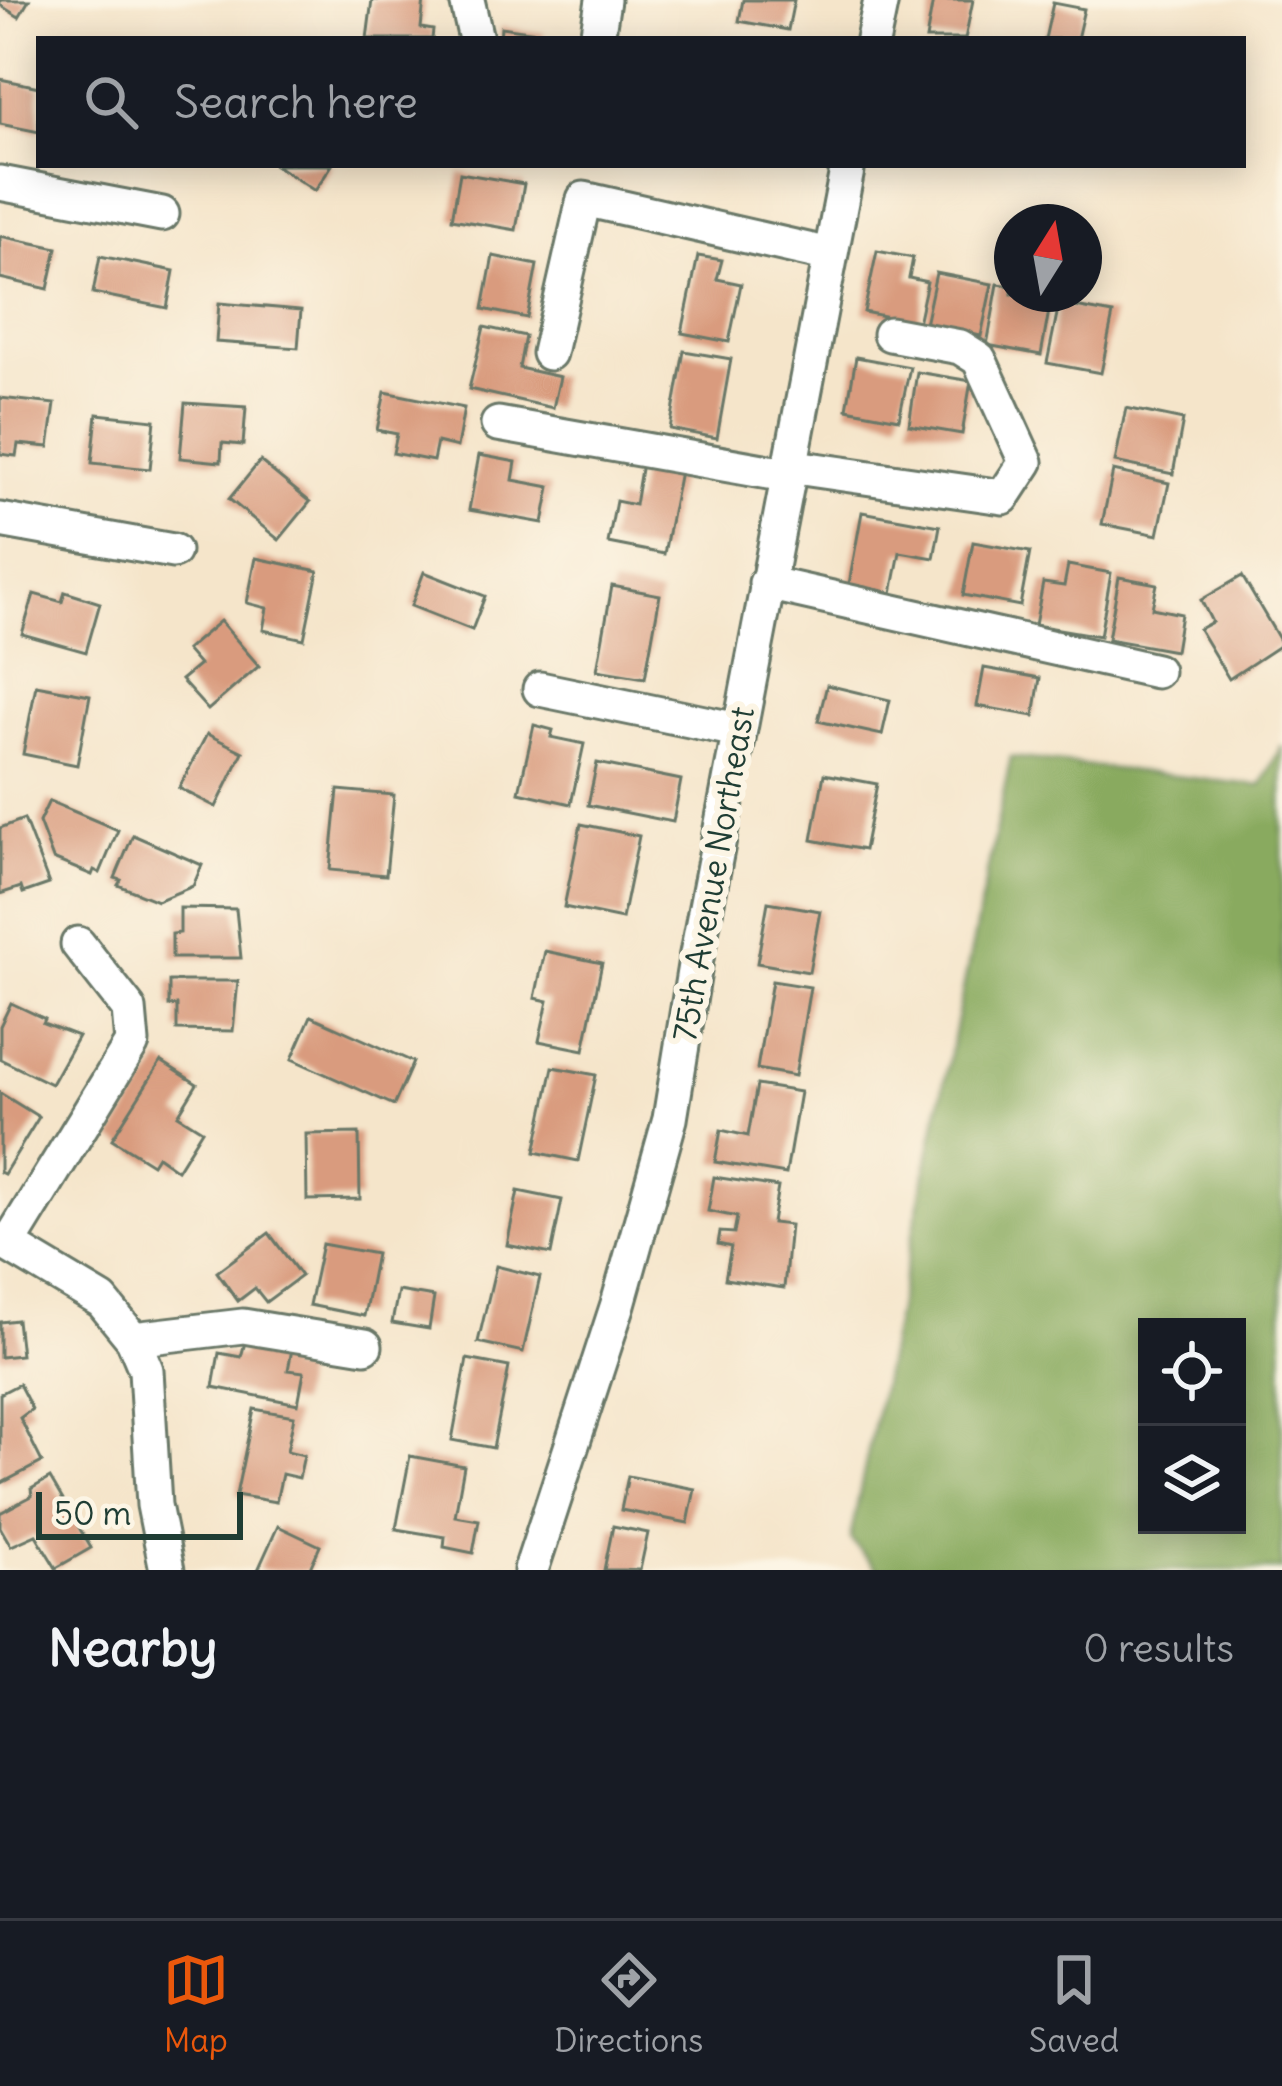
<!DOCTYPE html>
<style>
:root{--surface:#171b24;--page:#20242c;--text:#f1f3f6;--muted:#9ea1a6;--line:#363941;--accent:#ea580c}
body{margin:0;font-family:Delius,sans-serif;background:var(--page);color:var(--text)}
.controls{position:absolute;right:36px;bottom:36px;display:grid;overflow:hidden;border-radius:0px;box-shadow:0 6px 30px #0003}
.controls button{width:108px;height:108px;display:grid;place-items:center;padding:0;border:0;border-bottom:3px solid var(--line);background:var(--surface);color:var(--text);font:60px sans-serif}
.compass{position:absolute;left:994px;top:204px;width:108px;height:108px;border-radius:50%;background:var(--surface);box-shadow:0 6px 30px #0003;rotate:11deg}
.scale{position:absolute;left:36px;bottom:30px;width:207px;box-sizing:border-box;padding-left:12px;border:6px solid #1f3d34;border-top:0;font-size:33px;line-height:42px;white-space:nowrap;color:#1f3d34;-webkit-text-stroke:9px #fcf5e5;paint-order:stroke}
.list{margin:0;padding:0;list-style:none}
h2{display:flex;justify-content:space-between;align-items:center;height:156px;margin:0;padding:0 48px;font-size:51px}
h2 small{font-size:39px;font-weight:400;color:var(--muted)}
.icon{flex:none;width:66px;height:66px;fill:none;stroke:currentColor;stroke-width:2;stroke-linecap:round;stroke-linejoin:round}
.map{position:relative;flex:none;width:1282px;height:1570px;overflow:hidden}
.search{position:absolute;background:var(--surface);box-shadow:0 6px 30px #0003;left:36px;right:36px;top:36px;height:132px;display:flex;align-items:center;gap:30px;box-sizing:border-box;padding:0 42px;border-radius:0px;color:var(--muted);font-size:45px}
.sheet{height:348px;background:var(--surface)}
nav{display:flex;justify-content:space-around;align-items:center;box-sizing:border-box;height:168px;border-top:3px solid var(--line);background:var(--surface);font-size:33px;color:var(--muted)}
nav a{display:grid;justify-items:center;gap:6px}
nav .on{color:var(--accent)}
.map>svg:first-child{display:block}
.forest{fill:#89aa5e;stroke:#547449;stroke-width:3;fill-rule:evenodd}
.building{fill:#d99b7e}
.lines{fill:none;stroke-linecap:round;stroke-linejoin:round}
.minor-casing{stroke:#6a7868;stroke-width:39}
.minor{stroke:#fff;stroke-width:33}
.labels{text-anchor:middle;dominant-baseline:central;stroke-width:12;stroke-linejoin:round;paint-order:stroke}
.street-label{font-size:33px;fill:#1f3d34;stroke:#fcf5e5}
</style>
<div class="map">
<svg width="1282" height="1570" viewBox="0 0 1282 1570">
<rect width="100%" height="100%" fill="#fcf5e5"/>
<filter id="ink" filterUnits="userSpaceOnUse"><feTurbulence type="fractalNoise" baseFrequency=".00833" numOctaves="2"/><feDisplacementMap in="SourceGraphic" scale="24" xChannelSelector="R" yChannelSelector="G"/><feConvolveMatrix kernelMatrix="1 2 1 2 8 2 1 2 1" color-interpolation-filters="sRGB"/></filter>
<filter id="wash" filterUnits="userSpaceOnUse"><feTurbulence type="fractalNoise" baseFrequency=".004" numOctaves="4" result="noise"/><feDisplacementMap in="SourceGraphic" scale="48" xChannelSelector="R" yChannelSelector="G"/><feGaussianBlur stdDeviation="2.7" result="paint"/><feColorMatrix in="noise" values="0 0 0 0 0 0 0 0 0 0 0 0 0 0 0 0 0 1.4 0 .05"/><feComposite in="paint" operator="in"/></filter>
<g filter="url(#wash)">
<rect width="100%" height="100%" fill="#f5e5ca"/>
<path class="forest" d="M1282,746V1570H878L850,1539L1011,757L1261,786ZM1147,1327H1237V1525H1147Z"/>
<g id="blocks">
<g class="building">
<path d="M0,0H29L19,17L0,5Z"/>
<path d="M372,0H424L421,28L433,30L432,39H367Z"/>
<path d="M743,0H794L788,30L739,21Z"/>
<path d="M933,0H973L965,39H926Z"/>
<path d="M1053,3L1084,9L1077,39H1045Z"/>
<path d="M501,27L544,33L543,39H500Z"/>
<path d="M0,79L39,87V132L0,124Z"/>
<path d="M275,165H332L315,191Z"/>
<path d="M460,173L524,184L516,230L452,219Z"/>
<path d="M0,236L57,248L48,289L0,278Z"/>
<path d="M877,251L913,258L909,278L927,282L918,323L864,312Z"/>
<path d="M100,256L174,271L167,308L93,293Z"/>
<path d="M493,256L537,265L527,318L483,309Z"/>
<path d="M698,256L722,260L717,279L741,284L729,342L682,333Z"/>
<path d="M936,273L992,284L981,336L925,325Z"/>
<path d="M998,284L1012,286V294H1052L1041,355L987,345Z"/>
<path d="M219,303L301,310L298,348L216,342Z"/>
<path d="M1059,304L1113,314L1101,373L1047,363Z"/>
<path d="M484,327L525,336L519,368L560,377L553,408L469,389Z"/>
<path d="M684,351L731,359L717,438L670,429Z"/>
<path d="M856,357L910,367L899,419L847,409Z"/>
<path d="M917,372L971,381L962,434L909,425Z"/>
<path d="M385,392L464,408L457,447L437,442L433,461L393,453L397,434L377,430Z"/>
<path d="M0,398L55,404L49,447L18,444L16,456L0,454Z"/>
<path d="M185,403L246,407L243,445L222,443L221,462L180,458Z"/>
<path d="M1126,408L1183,420L1173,474L1115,462Z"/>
<path d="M97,414L155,420L150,469L92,463Z"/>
<path d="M479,455L516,462L513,480L550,487L543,523L469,510Z"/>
<path d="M260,461L310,502L279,540L229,499Z"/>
<path d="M642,463L680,471L664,554L608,543L616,501L635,505Z"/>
<path d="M1113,471L1169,483L1158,535L1102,524Z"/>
<path d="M862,512L940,526L934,558L900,552L892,593L849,584Z"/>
<path d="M973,542L1030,552L1020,606L963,595Z"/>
<path d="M256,558L318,571L304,639L263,630L267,608L247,603Z"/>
<path d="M1068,565L1111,573L1100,636L1035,625L1043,583L1064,586Z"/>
<path d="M424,572L485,596L472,630L411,606Z"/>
<path d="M1242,576L1282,644L1229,679L1199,629L1212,622L1201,600Z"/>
<path d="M1119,577L1157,584L1152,608L1181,614L1175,651L1108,639Z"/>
<path d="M612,586L660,595L645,678L597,670Z"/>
<path d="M65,592L100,603L86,652L22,634L34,594L62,602Z"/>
<path d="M220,621L259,666L208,710L181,680L199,665L186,650Z"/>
<path d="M984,668L1040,678L1034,716L977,706Z"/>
<path d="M36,685L90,695L77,765L23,754Z"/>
<path d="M827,685L890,700L882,735L818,721Z"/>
<path d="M534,725L553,730L551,737L584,744L571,804L519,792Z"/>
<path d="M207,734L243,752L216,807L179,788Z"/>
<path d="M597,763L681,780L673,822L588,805Z"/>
<path d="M824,774L877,784L864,850L812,840Z"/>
<path d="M338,790L394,795L386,875L330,870Z"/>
<path d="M49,801L118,830L100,873L94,870L92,875L53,859L39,822Z"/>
<path d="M24,819L49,884L23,893L21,887L0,894V828Z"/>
<path d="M581,824L639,836L622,919L564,907Z"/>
<path d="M133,835L202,865L193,886L157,901L118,885L121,880L115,878Z"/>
<path d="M768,902L820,911L809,972L757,963Z"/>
<path d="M180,908L236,909L241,958H172V934L180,933Z"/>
<path d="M545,951L602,963L584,1050L539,1041L548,1001L535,998Z"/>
<path d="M169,981H238L233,1031L177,1030V1005L169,1006Z"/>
<path d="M772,981L810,987L795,1076L757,1069Z"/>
<path d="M11,1003L45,1019L43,1023L78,1036L51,1084L0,1059V1026Z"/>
<path d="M311,1016L413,1062L394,1105L292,1059Z"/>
<path d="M161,1061L197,1084L178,1115L202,1130L177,1170L157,1156L152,1164L112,1139Z"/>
<path d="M553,1067L596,1075L578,1161L535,1152Z"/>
<path d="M757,1085L800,1092L786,1174L715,1162L721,1130L748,1136Z"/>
<path d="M0,1093L39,1117L4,1174L0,1172Z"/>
<path d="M359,1133L360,1199L307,1200L306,1134Z"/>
<path d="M714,1177L778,1187L772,1223L790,1225L784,1288L725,1279L731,1247L718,1244L720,1232L734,1233L737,1217L708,1211Z"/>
<path d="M518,1191L562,1200L551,1254L507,1245Z"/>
<path d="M269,1233L301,1276L266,1302L255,1288L238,1301L217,1272Z"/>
<path d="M322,1244L376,1254L364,1316L309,1305Z"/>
<path d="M496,1266L540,1277L523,1352L478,1342Z"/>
<path d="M398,1291L434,1297L429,1329L392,1323Z"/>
<path d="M17,1320L21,1355L0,1357V1322Z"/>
<path d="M247,1335L293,1344L288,1370L304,1372L298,1404L213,1387L219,1353L241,1357Z"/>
<path d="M467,1359L509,1367L493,1448L452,1440Z"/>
<path d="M19,1384L32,1409L20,1418L42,1462L0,1484V1394Z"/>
<path d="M254,1409L294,1416L287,1451L304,1455L299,1478L282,1474L276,1502L236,1495Z"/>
<path d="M410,1456L464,1466L455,1516L479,1520L473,1553L444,1547L445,1537L396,1529Z"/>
<path d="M628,1476L695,1489L688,1523L621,1510Z"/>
<path d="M50,1478L91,1548L56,1568L36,1535L11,1546L0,1527V1513L32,1496L31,1489Z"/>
<path d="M278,1526L320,1546L309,1570H258Z"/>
<path d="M613,1526L648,1533L640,1570H604Z"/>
</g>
</g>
</g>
<g filter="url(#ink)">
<use href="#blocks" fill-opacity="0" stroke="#6a7868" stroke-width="3"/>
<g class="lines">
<g class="minor-casing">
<g id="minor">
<path d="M467,0L476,39"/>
<path d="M597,39L603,0"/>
<path d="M873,39L881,0"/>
<path d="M0,183L162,214"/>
<path d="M549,353L584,199L830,255"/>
<path d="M498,424L786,475"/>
<path d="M788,466L1003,497L1026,462L979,359L960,347L890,334"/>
<path d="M0,520L173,551"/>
<path d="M766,583L1156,671"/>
<path d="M540,689L738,730"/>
<path d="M0,1240L102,1301L133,1339L146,1370L154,1505L167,1570"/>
<path d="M8,1245L132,1043L129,1009L78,944"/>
<path d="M133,1339L243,1326L365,1346"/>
<path d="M531,1570L618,1304L670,1119L696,959L848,165"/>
</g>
</g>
<use href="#minor" class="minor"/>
</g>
</g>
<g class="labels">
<g class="street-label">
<text transform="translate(713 874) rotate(-80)">75th Avenue Northeast</text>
</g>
</g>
</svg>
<div class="controls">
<button><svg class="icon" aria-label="locate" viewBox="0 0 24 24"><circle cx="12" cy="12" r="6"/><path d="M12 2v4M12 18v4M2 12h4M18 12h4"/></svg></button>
<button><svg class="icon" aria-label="layers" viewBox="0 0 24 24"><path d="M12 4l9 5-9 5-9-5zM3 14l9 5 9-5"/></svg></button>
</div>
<svg class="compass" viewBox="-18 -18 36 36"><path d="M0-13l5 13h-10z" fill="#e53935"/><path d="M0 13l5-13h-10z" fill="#9ea1a6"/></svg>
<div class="scale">50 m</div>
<div class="search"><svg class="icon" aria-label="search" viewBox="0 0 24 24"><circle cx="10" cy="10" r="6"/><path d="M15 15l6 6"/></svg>Search here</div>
</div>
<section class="sheet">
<h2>Nearby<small>0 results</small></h2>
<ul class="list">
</ul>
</section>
<nav>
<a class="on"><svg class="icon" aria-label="map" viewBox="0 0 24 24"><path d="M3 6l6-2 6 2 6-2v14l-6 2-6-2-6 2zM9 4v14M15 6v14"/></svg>Map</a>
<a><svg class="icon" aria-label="directions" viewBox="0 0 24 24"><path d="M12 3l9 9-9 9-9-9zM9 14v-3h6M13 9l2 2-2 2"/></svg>Directions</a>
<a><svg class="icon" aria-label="saved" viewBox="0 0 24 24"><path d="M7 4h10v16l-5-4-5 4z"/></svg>Saved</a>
</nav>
